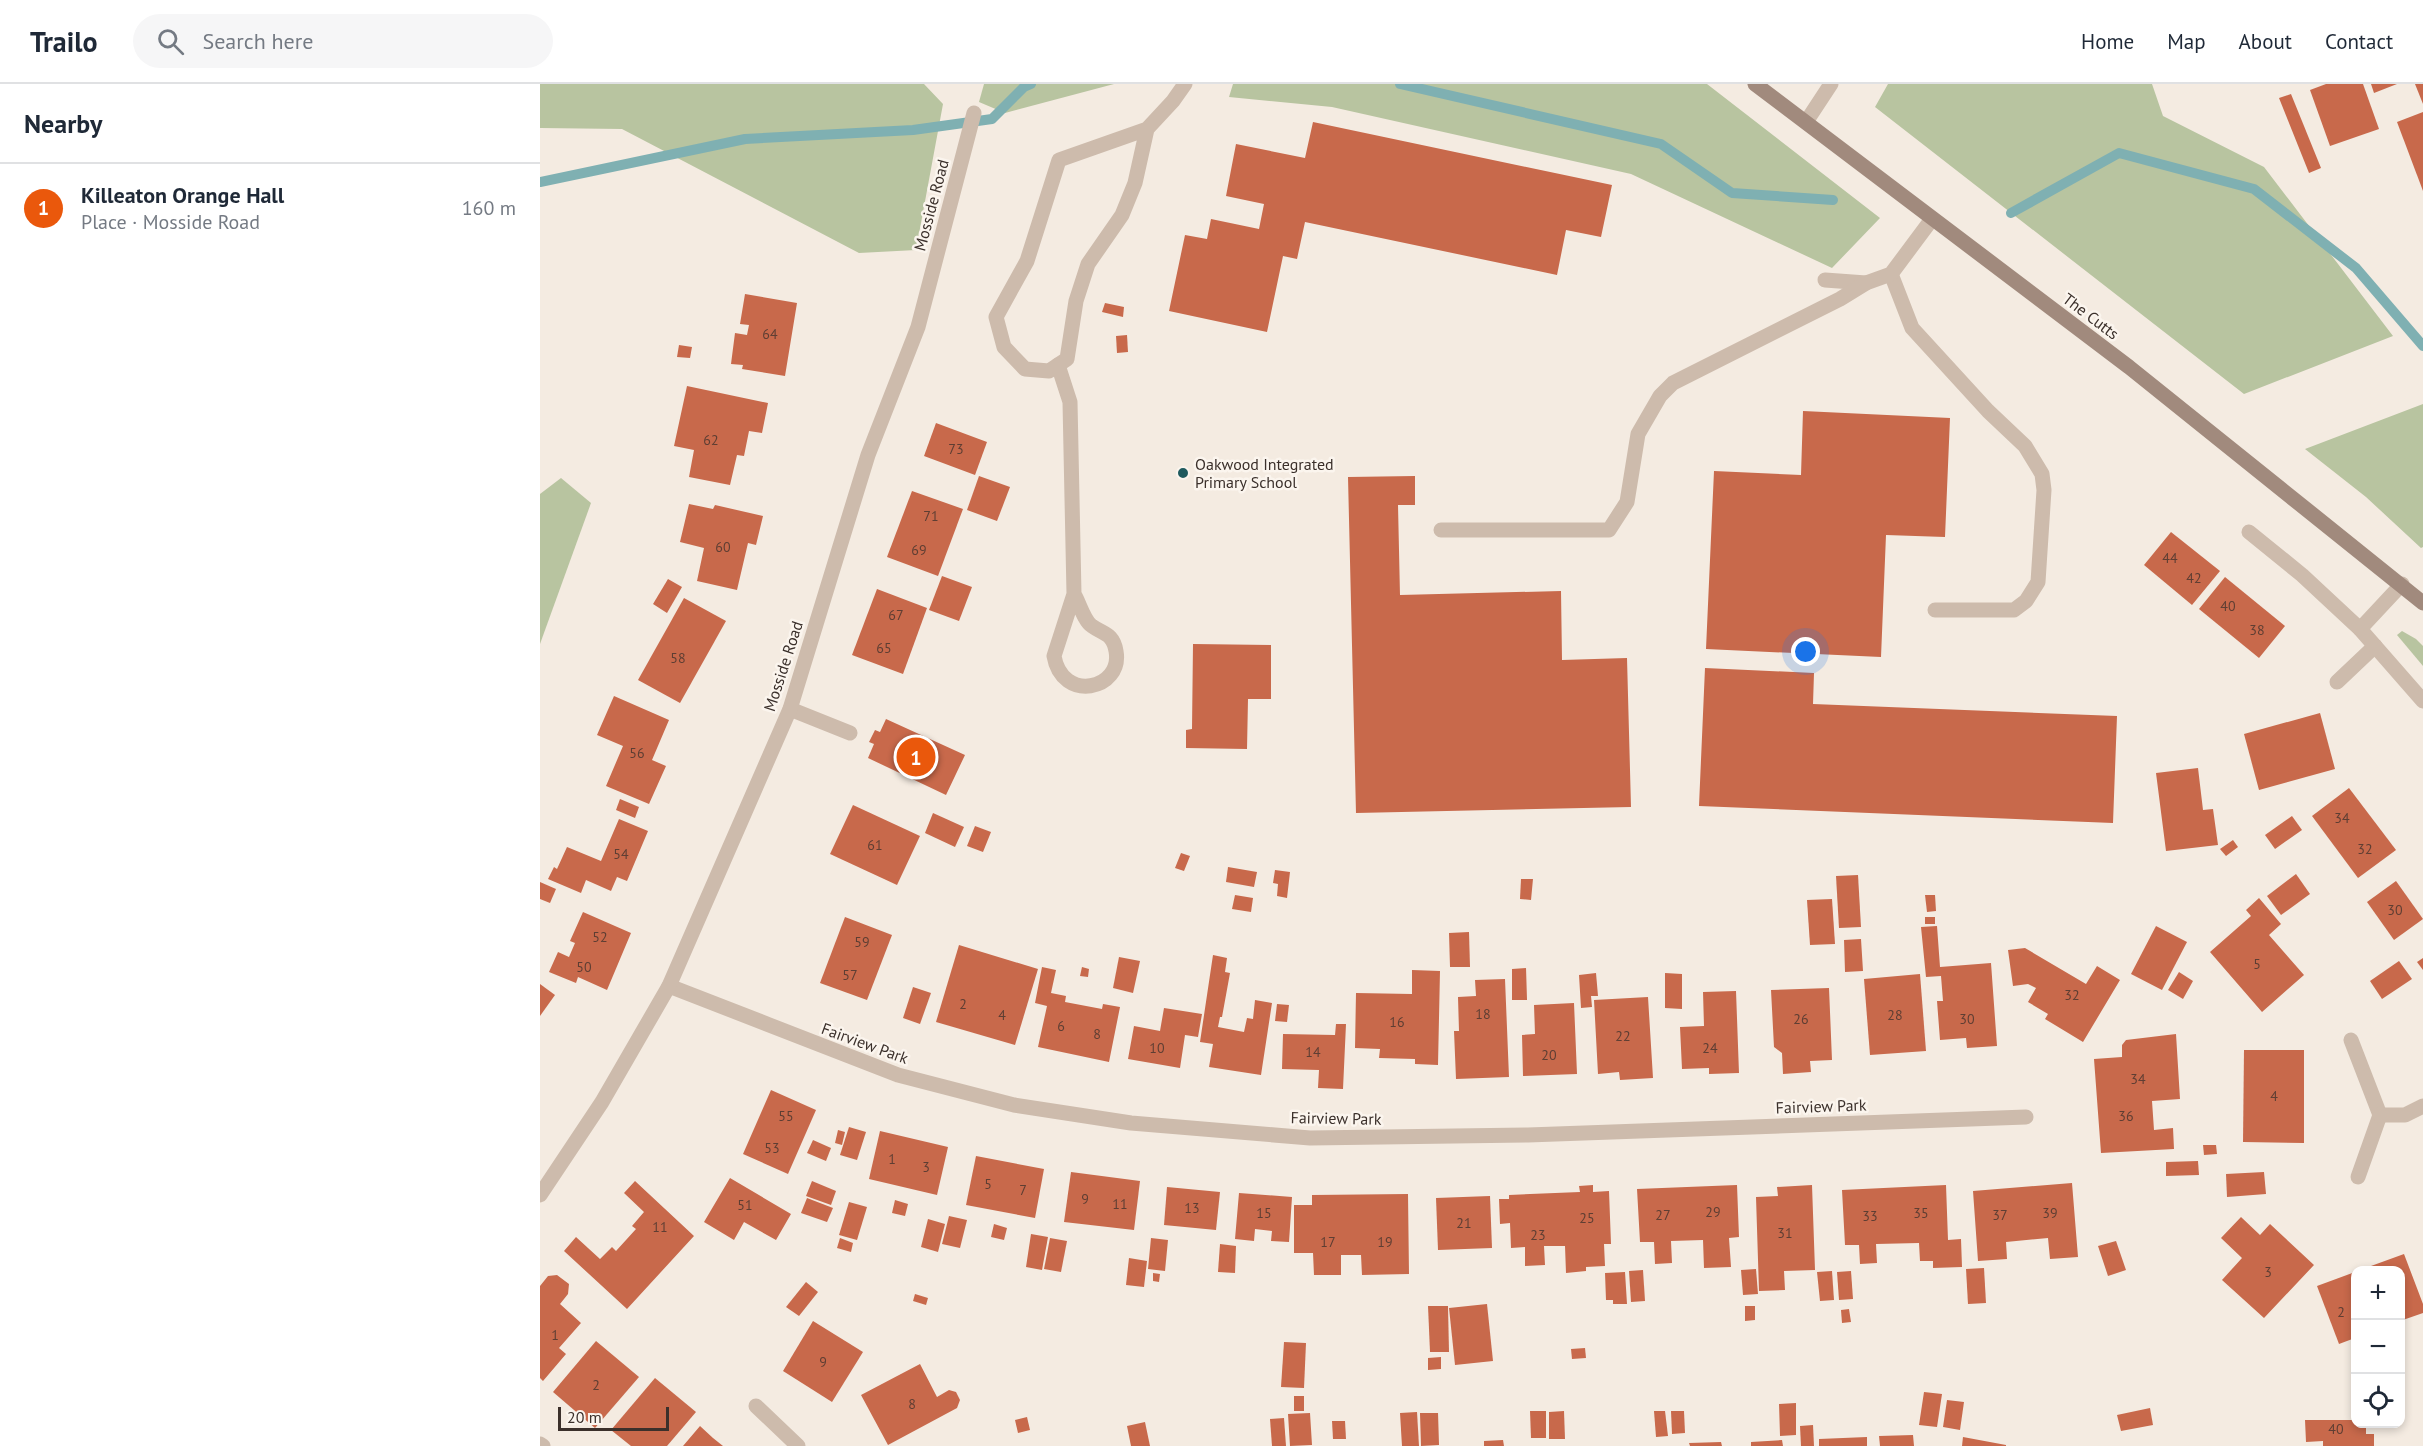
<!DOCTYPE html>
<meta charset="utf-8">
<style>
:root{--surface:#fff;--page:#f6f6f7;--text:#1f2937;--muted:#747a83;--line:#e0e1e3;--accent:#ea580c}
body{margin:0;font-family:"PT Sans",sans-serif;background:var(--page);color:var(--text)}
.controls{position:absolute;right:18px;bottom:18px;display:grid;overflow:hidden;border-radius:12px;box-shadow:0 3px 9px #0003}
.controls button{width:54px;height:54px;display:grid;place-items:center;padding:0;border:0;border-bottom:2px solid var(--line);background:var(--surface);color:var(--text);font:30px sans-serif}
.scale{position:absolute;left:18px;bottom:15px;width:111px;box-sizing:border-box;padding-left:6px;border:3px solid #3b302b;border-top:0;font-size:16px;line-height:21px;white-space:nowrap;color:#3b302b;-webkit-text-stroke:4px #fbf5ee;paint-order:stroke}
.you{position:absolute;left:1266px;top:568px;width:21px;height:21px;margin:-15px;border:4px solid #fff;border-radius:50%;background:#1a73e8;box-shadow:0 0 0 9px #1a73e833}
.badge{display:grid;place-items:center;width:39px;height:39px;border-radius:50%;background:var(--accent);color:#fff;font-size:20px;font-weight:700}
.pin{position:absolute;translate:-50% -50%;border:3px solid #fff;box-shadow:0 2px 6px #0006}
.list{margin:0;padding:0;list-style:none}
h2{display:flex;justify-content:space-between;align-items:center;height:78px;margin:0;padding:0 24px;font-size:26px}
h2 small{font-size:20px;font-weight:400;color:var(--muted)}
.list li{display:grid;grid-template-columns:39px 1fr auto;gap:18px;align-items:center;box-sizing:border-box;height:90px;padding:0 24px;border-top:2px solid var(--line)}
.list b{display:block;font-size:22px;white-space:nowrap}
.list p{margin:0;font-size:20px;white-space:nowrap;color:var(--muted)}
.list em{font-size:20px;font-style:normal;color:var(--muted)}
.icon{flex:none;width:33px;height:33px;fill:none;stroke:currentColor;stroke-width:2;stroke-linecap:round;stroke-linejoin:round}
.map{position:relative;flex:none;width:1883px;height:1362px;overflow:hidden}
header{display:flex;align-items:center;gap:36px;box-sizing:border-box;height:84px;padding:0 30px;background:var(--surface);border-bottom:2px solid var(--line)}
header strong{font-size:28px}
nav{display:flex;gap:33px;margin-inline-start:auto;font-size:21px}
.search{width:420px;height:54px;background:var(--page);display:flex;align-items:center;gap:15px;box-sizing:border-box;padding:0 21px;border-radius:33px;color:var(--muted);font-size:22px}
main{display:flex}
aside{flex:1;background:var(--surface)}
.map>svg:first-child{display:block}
.green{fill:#b8c4a0}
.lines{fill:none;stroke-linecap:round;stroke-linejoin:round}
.stream{stroke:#7fb0b2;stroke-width:10}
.building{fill:#c8694b}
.lane{stroke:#cdbbac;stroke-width:15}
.street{stroke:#cdbbac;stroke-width:15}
.secondary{stroke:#a18a7d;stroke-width:15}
.poi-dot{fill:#1f5a5e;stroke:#fbf5ee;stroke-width:2}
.labels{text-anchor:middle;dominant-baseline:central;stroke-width:5;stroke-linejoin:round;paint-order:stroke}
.number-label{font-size:14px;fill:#5e3e33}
.street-label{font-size:16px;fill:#3b302b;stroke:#fbf5ee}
.poi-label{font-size:16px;fill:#3b302b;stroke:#fbf5ee;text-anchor:start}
</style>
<header>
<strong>Trailo</strong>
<div class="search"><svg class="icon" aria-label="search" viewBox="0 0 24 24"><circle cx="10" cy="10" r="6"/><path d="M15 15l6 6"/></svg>Search here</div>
<nav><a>Home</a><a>Map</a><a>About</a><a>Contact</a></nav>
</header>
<main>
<aside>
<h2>Nearby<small></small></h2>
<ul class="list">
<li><span class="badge">1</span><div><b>Killeaton Orange Hall</b><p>Place · Mosside Road</p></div><em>160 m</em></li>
</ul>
</aside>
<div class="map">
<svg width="1883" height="1362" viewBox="0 0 1883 1362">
<rect width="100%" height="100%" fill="#f4ebe1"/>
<g class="green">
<path d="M0,0H384L403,20L376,166L319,169L82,45L0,44Z"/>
<path d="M444,0H574L465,29L439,18Z"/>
<path d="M693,0H1167L1340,134L1292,184L1091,90L792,23L689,13Z"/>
<path d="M1348,0H1612L1623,32L1724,83L1853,252L1704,310L1335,23Z"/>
<path d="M1883,320V463L1881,464L1826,413L1765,365Z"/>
<path d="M21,394L51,419L0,560V410Z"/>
<path d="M1862,547L1876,555L1883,562V582L1857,551Z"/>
</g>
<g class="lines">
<g class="stream">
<path d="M860,0L1121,60L1192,109L1293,116"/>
<path d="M0,98L205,55L373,46L452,35L484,3L491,0"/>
<path d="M1471,129L1579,69L1714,105L1816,184L1883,262"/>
</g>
</g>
<g class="building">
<path d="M1786,0H1823L1839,45L1790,62L1770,6Z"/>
<path d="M1831,0H1857L1834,9Z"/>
<path d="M1875,0H1883V20Z"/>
<path d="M1751,10L1781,84L1769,89L1739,14Z"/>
<path d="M1883,28V107L1857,38Z"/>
<path d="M773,38L1072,101L1061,153L1026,146L1017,191L765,138L757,175L743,172L727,248L629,227L645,151L667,155L671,135L719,145L724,120L686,112L696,60L765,74Z"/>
<path d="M205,210L257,219L245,292L202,285L203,281L191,280L195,249L207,251L209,241L200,240Z"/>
<path d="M565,219L584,223L583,233L562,228Z"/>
<path d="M587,251L588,268L577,269L576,252Z"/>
<path d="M139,261L152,263L150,274L137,273Z"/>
<path d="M147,302L228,319L222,349L209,347L204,372L197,371L190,401L149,393L154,366L134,362Z"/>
<path d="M1263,327L1410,334L1405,453L1346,451L1341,573L1166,565L1174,387L1261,391Z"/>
<path d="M396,339L447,358L435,391L384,372Z"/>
<path d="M439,392L470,403L457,437L427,426Z"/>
<path d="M875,392V421H858L860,511L1021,507L1022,576L1087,574L1091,723L816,729L808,393Z"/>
<path d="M372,407L423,425L398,492L347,473Z"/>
<path d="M149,420L173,425L175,421L223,432L216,461L208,459L197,506L157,497L164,464L140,458Z"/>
<path d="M1631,448L1680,487L1652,521L1604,481Z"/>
<path d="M402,492L432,503L419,537L389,526Z"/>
<path d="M1685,493L1745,542L1719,574L1659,525Z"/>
<path d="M128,495L142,503L127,529L113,520Z"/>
<path d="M337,505L387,524L363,590L312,571Z"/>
<path d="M144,514L186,537L140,619L98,596Z"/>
<path d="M653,560L731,561V615H708L707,665L646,664V646L652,645Z"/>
<path d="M1165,584L1274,589L1273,620L1577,632L1573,739L1159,722Z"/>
<path d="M74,612L129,636L112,676L126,682L109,720L66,702L83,662L57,651Z"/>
<path d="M1780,629L1795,685L1719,706L1704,650Z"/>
<path d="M346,635L425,671L406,711L328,674L334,660L329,658L335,646L340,648Z"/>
<path d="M1658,684L1663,726L1673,725L1678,761L1626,767L1616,689Z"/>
<path d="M1809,704L1856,766L1818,794L1772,732Z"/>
<path d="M80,715L99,723L95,734L76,726Z"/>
<path d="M313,721L380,752L357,801L290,770Z"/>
<path d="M393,729L424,743L415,763L385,749Z"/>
<path d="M1752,732L1762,746L1735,765L1725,751Z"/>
<path d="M79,735L108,747L87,797L77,793L71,807L46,796L41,809L8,795L14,783L17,785L27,763L61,777Z"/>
<path d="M435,742L451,748L443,768L427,762Z"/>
<path d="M1693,756L1698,763L1686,772L1680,765Z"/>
<path d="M641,769L650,772L644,787L635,784Z"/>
<path d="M688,783L717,788L714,803L686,798Z"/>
<path d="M735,786L750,788L747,814L737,812L738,800L733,799Z"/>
<path d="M1756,790L1770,810L1741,831L1727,812Z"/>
<path d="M1318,791L1321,843L1299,844L1296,792Z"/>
<path d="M981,795H993L991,816L980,815Z"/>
<path d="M1856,797L1883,835L1854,856L1827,818Z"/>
<path d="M0,798L16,805L10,819L0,815Z"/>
<path d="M695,811L713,814L711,828L692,825Z"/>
<path d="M1385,811H1395L1396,827L1387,828Z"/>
<path d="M1719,814L1741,840L1729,851L1764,891L1722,928L1670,868L1711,832L1706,826Z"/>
<path d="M1292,815L1295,860L1270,861L1267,816Z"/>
<path d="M43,828L91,849L67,906L38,893L36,899L9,888L18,868L29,873L35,859L30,857Z"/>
<path d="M305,833L352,851L327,916L280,899Z"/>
<rect x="1385" y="833" width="10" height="7"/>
<path d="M1397,842L1400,883L1451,879L1457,962L1427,964L1426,954L1400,956L1397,917H1403L1401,892L1386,893L1381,843Z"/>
<path d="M1616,842L1647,858L1622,906L1591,890Z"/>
<path d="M929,848L930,883H910L909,849Z"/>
<path d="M1321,855L1323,887L1305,888L1304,856Z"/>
<path d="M419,861L498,885L475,961L396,938Z"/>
<path d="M1485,864L1546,900L1557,882L1580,896L1543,958L1505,935L1508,930L1488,918L1496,904L1488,900L1473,902L1468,866Z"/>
<path d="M673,871L687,874L685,888L690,889L682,933H680L678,943L704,948L707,934L713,935L715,916L732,919L721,991L669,983L673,960L660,958Z"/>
<path d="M579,873L600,877L593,909L573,904Z"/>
<path d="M1883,874V886L1877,878Z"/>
<path d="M1859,877L1872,895L1842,915L1830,897Z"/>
<path d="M502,883L516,886L511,909L526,912L525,918L562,925L563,920L580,923L569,978L498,963L507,922L495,919Z"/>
<path d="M542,883L549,885L548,893L540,892Z"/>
<path d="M986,884L987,916H972V885Z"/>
<path d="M872,886L900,887L898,981L875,980V975L839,974L840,965L815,964L816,909L872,910Z"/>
<path d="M1639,888L1653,897L1643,915L1628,906Z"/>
<path d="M1056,889L1058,912H1051L1052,923L1041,924L1039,891Z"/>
<path d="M1125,889L1142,890V925L1125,924Z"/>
<path d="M1380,890L1386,967L1330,971L1324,895Z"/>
<path d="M965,895L969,993L916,995L914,947H919L918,913L936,912L935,896Z"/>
<path d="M0,900L15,911L0,932Z"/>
<path d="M373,903L391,909L380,940L363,934Z"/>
<path d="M1289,904L1292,976L1270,977L1271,988L1243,990L1242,969L1234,963L1231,906Z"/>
<path d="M1196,907L1199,989L1169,990V984L1142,985L1140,943L1164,942L1163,908Z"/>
<path d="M1108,913L1113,994L1080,996L1079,988L1058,990L1054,916Z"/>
<path d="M1034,919L1037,990L983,992L982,951L995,950L994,921Z"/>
<path d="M737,920L749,921L747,938L735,937Z"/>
<path d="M624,924L662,930L658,953L645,951L640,984L588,975L594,942L620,947Z"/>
<path d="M796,940H806L803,1005L778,1004L779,986L742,985L743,950L795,951Z"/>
<path d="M1636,950L1640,1015L1612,1017L1614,1046L1633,1044L1634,1065L1561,1069L1554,975L1582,973V961L1586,956Z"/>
<path d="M1704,966H1764V1059L1703,1058Z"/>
<path d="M231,1006L276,1026L248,1090L203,1070Z"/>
<path d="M309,1043L326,1048L317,1076L300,1071Z"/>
<path d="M298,1046L305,1048L302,1061L295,1059Z"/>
<path d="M340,1047L408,1063L397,1111L329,1095Z"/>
<path d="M273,1056L291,1064L286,1077L267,1069Z"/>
<path d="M1663,1061H1676L1677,1070L1664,1071Z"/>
<path d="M436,1072L504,1085L495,1134L426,1121Z"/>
<path d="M1658,1077L1659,1091L1626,1092V1078Z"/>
<path d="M531,1088L600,1097L594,1146L524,1138Z"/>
<path d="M1724,1088L1726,1110L1687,1113L1686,1090Z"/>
<path d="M190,1094L251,1130L236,1156L204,1138L194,1156L164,1138Z"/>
<path d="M95,1097L154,1152L87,1225L24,1167L36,1153L60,1175L72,1163L76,1167L96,1145L92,1142L104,1128L84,1109Z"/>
<path d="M272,1097L296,1107L291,1121L266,1112Z"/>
<path d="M1532,1099L1538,1173L1510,1175L1508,1154L1466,1158L1467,1175L1438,1177L1433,1107Z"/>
<path d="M1053,1101V1108L1069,1107L1071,1160H1064L1065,1182L1046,1183V1187L1026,1189L1025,1162H1004L1005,1181L985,1182V1163L971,1164L970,1139L960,1140L959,1115H969V1111L1040,1108L1039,1102Z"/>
<path d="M1197,1101L1199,1153L1189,1154L1191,1183L1164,1184L1163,1156L1131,1157L1132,1179L1115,1180L1114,1158H1100L1097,1105Z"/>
<path d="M1272,1101L1275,1186L1244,1187L1245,1206L1219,1207L1216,1113L1238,1112L1237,1103Z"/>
<path d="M1406,1101L1408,1156L1421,1155L1422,1183L1393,1184V1177H1380L1379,1159L1336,1160L1337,1179L1320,1180L1319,1161H1305L1302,1106Z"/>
<path d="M627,1103L680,1108L676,1146L624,1141Z"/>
<path d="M699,1109L752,1113L749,1158L731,1157L732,1147L715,1145L714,1157L695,1155Z"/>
<path d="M868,1110L869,1190L822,1191L821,1171H801V1191H774L773,1169H754V1121H772V1111Z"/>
<path d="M950,1112L952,1164L898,1166L896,1114Z"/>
<path d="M267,1114L293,1124L287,1138L261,1129Z"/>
<path d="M355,1116L368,1120L365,1132L352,1129Z"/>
<path d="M309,1118L327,1123L317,1156L299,1151Z"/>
<path d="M409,1132L427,1136L420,1164L402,1160Z"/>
<path d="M1701,1133L1720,1151L1730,1140L1774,1181L1724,1234L1682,1196L1702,1174L1681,1154Z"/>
<path d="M388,1135L405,1140L398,1168L381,1163Z"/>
<path d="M454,1140L467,1144L464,1156L451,1153Z"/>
<path d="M491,1150L508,1153L502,1186L486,1183Z"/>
<path d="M300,1154L313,1159L311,1168L297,1164Z"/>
<path d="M510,1154L527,1157L521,1188L504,1185Z"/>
<path d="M611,1154L628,1156L625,1187L608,1185Z"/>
<path d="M1576,1157L1586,1186L1568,1192L1558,1162Z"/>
<path d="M680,1160L696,1162L695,1189L678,1188Z"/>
<path d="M1864,1170L1883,1220V1229L1860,1237V1186H1820Z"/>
<path d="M589,1174L607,1177L604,1203L586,1201Z"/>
<path d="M1444,1184L1446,1219L1428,1220L1426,1185Z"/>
<path d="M1216,1185L1218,1210L1203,1211L1201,1186Z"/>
<path d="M1103,1186L1105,1217L1091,1218L1089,1187Z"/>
<path d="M1292,1187L1294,1216L1280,1217L1277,1188Z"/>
<path d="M1311,1187L1313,1215L1299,1216L1297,1188Z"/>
<path d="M1085,1188L1087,1220H1073V1216H1066L1065,1189Z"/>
<path d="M1815,1188V1254L1799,1260L1777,1202Z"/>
<path d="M613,1189L620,1190L619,1198L613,1197Z"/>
<path d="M17,1191L29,1200L28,1210L20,1220L41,1239L19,1264L26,1270L3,1297L0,1294V1202L8,1192Z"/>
<path d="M266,1198L278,1208L259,1232L246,1223Z"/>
<path d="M375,1210L388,1214L386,1221L373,1217Z"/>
<path d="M947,1220L953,1277L915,1281L909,1224Z"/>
<path d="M888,1222H908L909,1268H890Z"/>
<path d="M1205,1222H1215V1236L1205,1237Z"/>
<path d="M1309,1225L1311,1238L1302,1239L1301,1226Z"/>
<path d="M273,1237L323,1268L292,1318L243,1287Z"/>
<path d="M56,1257L99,1293L55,1344L13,1308Z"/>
<path d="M744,1258L766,1259L764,1304L741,1303Z"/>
<path d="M1045,1264L1046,1274L1032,1275L1031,1265Z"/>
<path d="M901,1273V1285L888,1286V1274Z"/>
<path d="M380,1280L397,1313L409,1306L416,1308L420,1316L417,1324L348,1361L321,1311Z"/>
<path d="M115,1294L156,1328L127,1362H91L71,1346Z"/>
<path d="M1384,1308L1402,1310L1397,1343L1379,1341Z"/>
<rect x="754" y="1312" width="10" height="15"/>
<path d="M1407,1316L1424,1318L1420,1346L1403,1343Z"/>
<path d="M1256,1319V1351L1240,1352L1239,1320Z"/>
<path d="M1610,1324L1613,1341L1581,1347L1577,1331Z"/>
<path d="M990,1327H1006V1354H991Z"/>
<path d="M1024,1327L1025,1355H1009V1328Z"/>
<path d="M1114,1327H1125L1128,1352L1116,1353Z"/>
<path d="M1131,1327H1144L1145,1349L1132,1350Z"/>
<path d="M877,1328L879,1362H862L860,1329Z"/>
<path d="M770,1329L772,1361L750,1362L748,1330Z"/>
<path d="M880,1329H898L899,1361L881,1362Z"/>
<path d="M487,1333L490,1346L478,1349L475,1336Z"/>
<path d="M744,1334L746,1362H732L730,1335Z"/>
<path d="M1765,1336H1815V1340H1826V1350H1834V1362H1783V1357L1766,1358Z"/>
<path d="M792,1337H805L806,1355H793Z"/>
<path d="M605,1338L610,1362H591L587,1342Z"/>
<path d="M1273,1341L1274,1362H1261L1260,1342Z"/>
<path d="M160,1342L173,1354L183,1362H143Z"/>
<path d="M1373,1351L1374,1362H1340L1339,1352Z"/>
<path d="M1327,1353V1362H1279V1355Z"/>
<path d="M1423,1353L1466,1361V1362H1422Z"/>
<path d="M963,1356L964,1362H944V1357Z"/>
<path d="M1242,1356L1243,1362H1211V1358Z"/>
<path d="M1181,1358L1182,1362H1150L1149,1359Z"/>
</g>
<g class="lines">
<g class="lane">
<path d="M1266,38L1291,0"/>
<path d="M607,45L595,99L582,131L548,180L536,217L527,275L509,287L485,285L464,263L456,233L487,177L519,76L607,45L633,17L645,0"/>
<path d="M1351,190L1372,244L1448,327L1485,362L1502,390L1504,406L1498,498L1486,517L1474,526H1395"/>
<path d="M1285,196L1326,199"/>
<path d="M518,281L530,318L534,510L514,572C522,619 583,606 576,567C573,549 563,550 552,542C544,537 539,518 534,510"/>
<path d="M901,446H1069L1087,418L1098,350L1120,312L1133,299L1300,215L1326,199L1351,190L1392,135"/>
<path d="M1797,598L1835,562"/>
<path d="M250,625L310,649"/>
</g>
<g class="street">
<path d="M1709,448L1762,491L1820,545L1883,617"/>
<path d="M1820,545L1862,500"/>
<path d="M129,902L358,991L474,1021L591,1039L770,1054L988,1051L1486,1033"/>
<path d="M1811,956L1840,1031L1818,1093"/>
<path d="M1840,1031H1865L1883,1022"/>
<path d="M0,1111L62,1018L129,902L250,625L328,371L378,243L434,29"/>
<path d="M216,1322L258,1362"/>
<path d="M0,1360L3,1362"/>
</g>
<path class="secondary" d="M1215,0L1589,283L1883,519"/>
</g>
<circle class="poi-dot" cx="643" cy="389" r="6"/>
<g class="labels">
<g class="number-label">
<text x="230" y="250">64</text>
<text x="171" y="356">62</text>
<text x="416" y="365">73</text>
<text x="391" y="432">71</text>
<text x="183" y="463">60</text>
<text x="379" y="466">69</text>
<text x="1630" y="474">44</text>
<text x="1654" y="494">42</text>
<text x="1688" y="522">40</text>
<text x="356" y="531">67</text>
<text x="1717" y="546">38</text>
<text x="344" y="564">65</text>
<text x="138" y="574">58</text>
<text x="97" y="669">56</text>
<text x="1802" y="734">34</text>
<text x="335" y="761">61</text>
<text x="1825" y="765">32</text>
<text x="81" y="770">54</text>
<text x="1855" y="826">30</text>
<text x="60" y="853">52</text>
<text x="322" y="858">59</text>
<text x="1717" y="880">5</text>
<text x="44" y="883">50</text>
<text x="310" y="891">57</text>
<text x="1532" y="911">32</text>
<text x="423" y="920">2</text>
<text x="943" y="930">18</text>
<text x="462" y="931">4</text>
<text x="1355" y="931">28</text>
<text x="1261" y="935">26</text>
<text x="1427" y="935">30</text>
<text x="857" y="938">16</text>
<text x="521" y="942">6</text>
<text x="557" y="950">8</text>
<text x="1083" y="952">22</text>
<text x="617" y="964">10</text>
<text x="1170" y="964">24</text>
<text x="773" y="968">14</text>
<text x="1009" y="971">20</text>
<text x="1598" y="995">34</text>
<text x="1734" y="1012">4</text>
<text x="246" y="1032">55</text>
<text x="1586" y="1032">36</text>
<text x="232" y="1064">53</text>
<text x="352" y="1075">1</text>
<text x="386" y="1083">3</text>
<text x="448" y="1100">5</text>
<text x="483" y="1106">7</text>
<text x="545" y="1115">9</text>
<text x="580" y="1120">11</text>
<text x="205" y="1121">51</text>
<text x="652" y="1124">13</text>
<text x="1173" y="1128">29</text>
<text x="724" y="1129">15</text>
<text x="1381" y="1129">35</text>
<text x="1510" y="1129">39</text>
<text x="1123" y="1131">27</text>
<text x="1460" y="1131">37</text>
<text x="1330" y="1132">33</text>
<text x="1047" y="1134">25</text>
<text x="924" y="1139">21</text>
<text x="120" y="1143">11</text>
<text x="1245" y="1149">31</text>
<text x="998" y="1151">23</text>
<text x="788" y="1158">17</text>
<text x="845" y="1158">19</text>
<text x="1728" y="1188">3</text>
<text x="1801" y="1228">2</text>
<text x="15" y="1251">1</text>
<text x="283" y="1278">9</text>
<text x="56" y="1301">2</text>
<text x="372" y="1320">8</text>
<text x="1796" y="1345">40</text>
</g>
<g class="street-label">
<text transform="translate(391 121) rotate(-75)">Mosside Road</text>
<text transform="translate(1551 232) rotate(37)">The Cutts</text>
<text transform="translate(243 582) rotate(-72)">Mosside Road</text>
<text transform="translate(325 959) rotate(20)">Fairview Park</text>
<text transform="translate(1281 1022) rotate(-2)">Fairview Park</text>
<text transform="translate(796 1034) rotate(1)">Fairview Park</text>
</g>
<g class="poi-label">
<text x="655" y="380">Oakwood Integrated<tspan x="655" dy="18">Primary School</tspan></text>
</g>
</g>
</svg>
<div class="controls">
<button>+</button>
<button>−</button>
<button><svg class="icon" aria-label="locate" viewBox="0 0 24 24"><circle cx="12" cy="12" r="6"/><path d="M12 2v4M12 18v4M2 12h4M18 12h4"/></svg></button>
</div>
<div class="scale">20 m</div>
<div class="you"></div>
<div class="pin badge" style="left:376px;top:673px">1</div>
</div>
</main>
